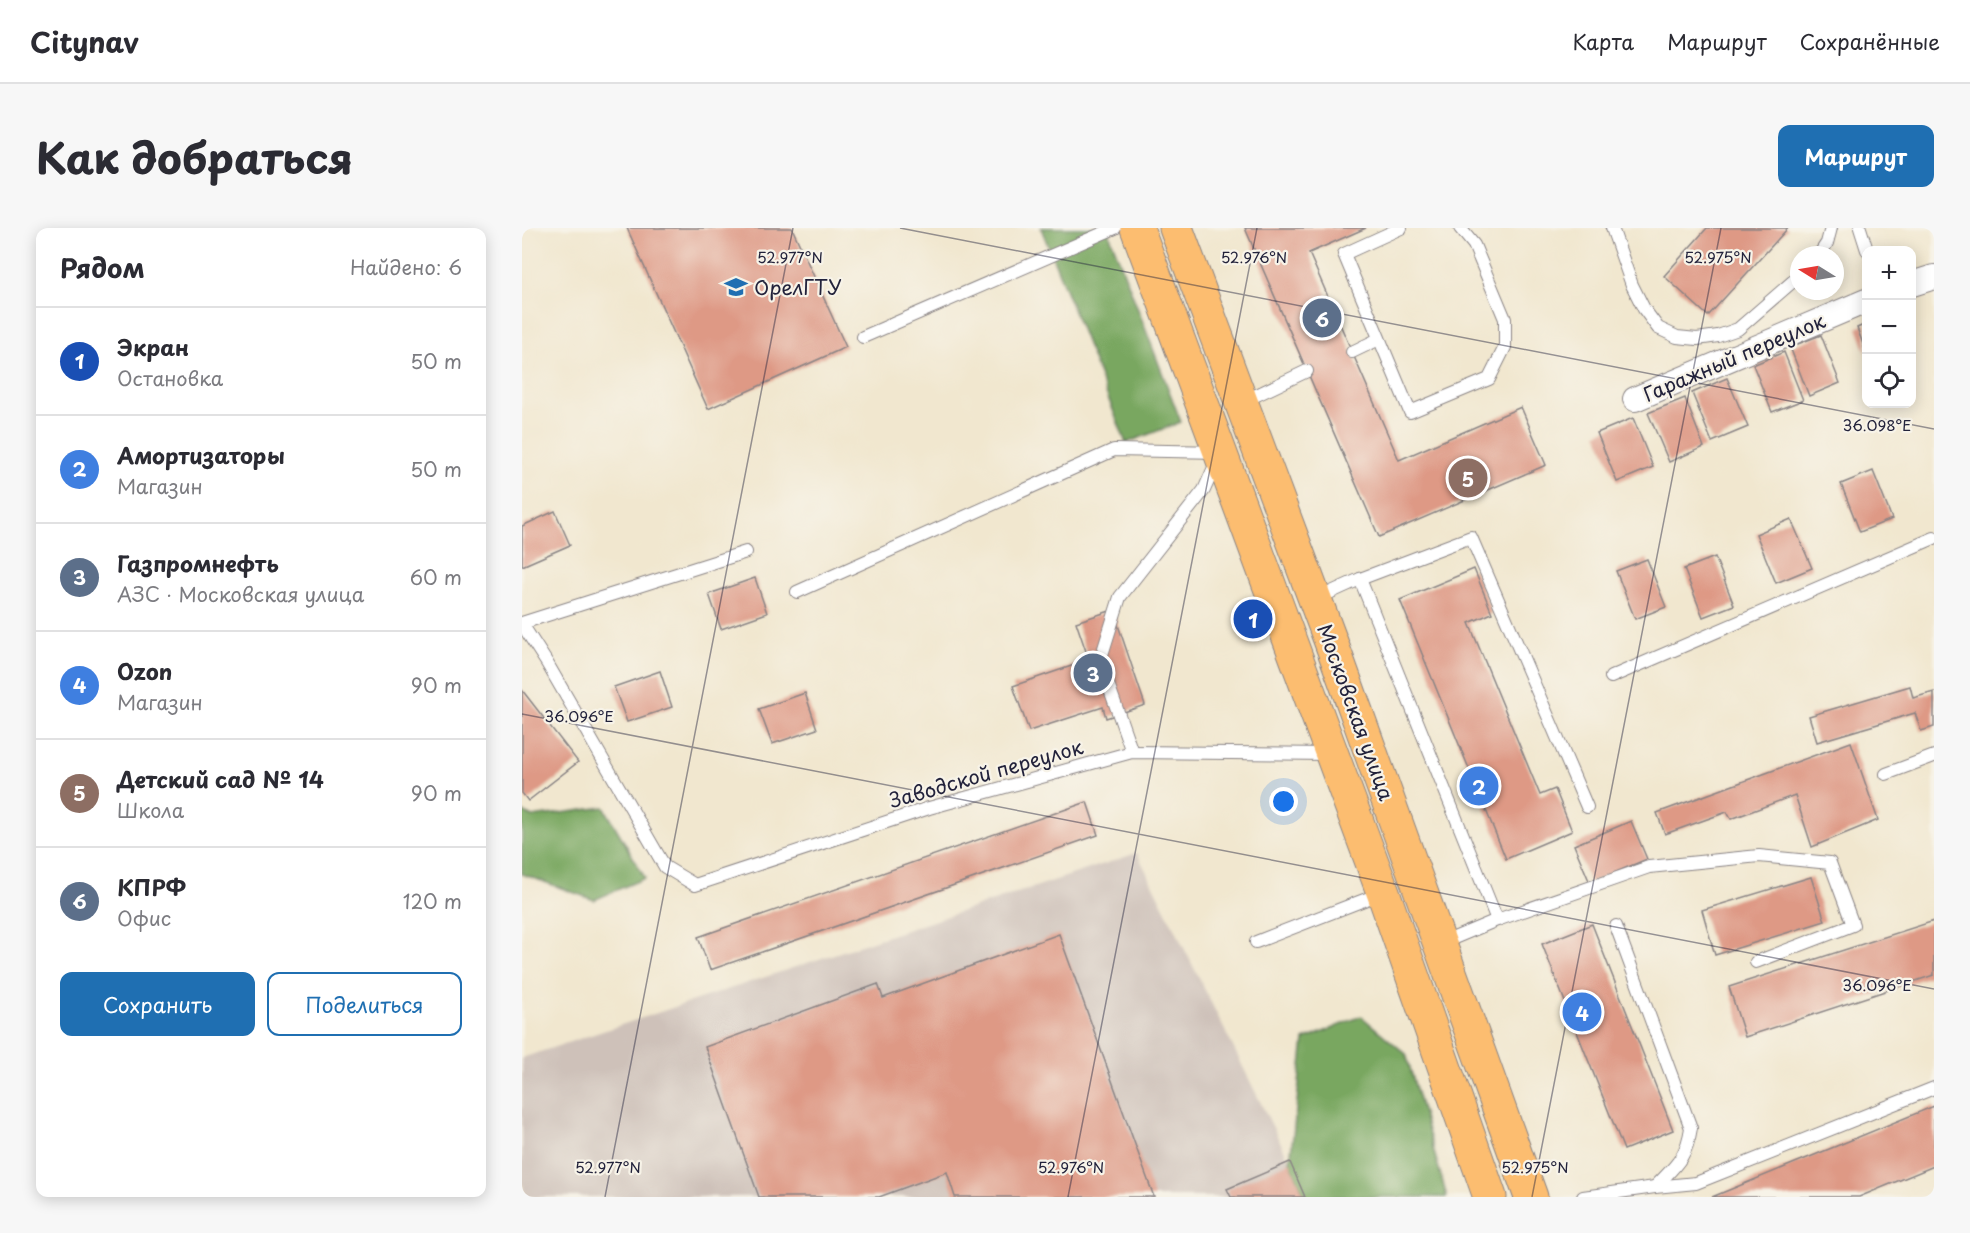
<!DOCTYPE html>
<html lang="ru">
<meta charset="utf-8">
<style>
:root{--surface:#fff;--page:#f7f7f7;--text:#2b2b33;--muted:#7c7c81;--line:#e1e1e2;--accent:#1f6fb2}
body{margin:0;font-family:"Playpen Sans",sans-serif;background:var(--page);color:var(--text)}
.controls{position:absolute;right:18px;top:18px;display:grid;overflow:hidden;border-radius:12px;box-shadow:0 3px 15px #0003}
.controls button{width:54px;height:54px;display:grid;place-items:center;padding:0;border:0;border-bottom:2px solid var(--line);background:var(--surface);color:var(--text);font:30px sans-serif}
.compass{position:absolute;left:1268px;top:18px;width:54px;height:54px;border-radius:50%;background:var(--surface);box-shadow:0 3px 15px #0003;rotate:281deg}
.you{position:absolute;left:762px;top:574px;width:21px;height:21px;margin:-15px;border:4px solid #fff;border-radius:50%;background:#1a73e8;box-shadow:0 0 0 9px #1a73e833}
.badge{display:grid;place-items:center;width:39px;height:39px;border-radius:50%;background:var(--accent);color:#fff;font-size:20px;font-weight:700}
.pin{position:absolute;translate:-50% -50%;border:3px solid #fff;box-shadow:0 2px 6px #0006}
.list{margin:0;padding:0;list-style:none}
h2{display:flex;justify-content:space-between;align-items:center;height:78px;margin:0;padding:0 24px;font-size:26px}
h2 small{font-size:20px;font-weight:400;color:var(--muted)}
.list li{display:grid;grid-template-columns:39px 1fr auto;gap:18px;align-items:center;box-sizing:border-box;height:108px;padding:0 24px;border-top:2px solid var(--line)}
.list b{display:block;font-size:22px;white-space:nowrap}
.list p{margin:0;font-size:20px;white-space:nowrap;color:var(--muted)}
.list em{font-size:20px;font-style:normal;color:var(--muted)}
.actions{display:flex;gap:12px;padding:18px 24px}
.actions a{flex:1;padding:14px 0;border:2px solid var(--accent);border-radius:12px;text-align:center;font-size:21px;color:var(--accent)}
.actions .main{background:var(--accent);color:#fff}
.icon{flex:none;width:33px;height:33px;fill:none;stroke:currentColor;stroke-width:2;stroke-linecap:round;stroke-linejoin:round}
.map{position:relative;flex:none;width:1412px;height:969px;overflow:hidden;border-radius:12px}
header{display:flex;align-items:center;gap:36px;box-sizing:border-box;height:84px;padding:0 30px;background:var(--surface);border-bottom:2px solid var(--line)}
header strong{font-size:28px}
nav{display:flex;gap:33px;margin-inline-start:auto;font-size:21px}
.intro{display:flex;align-items:center;justify-content:space-between;box-sizing:border-box;height:144px;padding:0 36px}
h1{margin:0;font-size:42px}
.button{padding:15px 27px;border-radius:12px;background:var(--accent);color:#fff;font-size:21px;font-weight:700}
main{display:flex;gap:36px;padding:0 36px}
aside{flex:1;background:var(--surface);border-radius:12px;box-shadow:0 3px 15px #0003}
.map>svg:first-child{display:block}
.industrial{fill:#cec1b9}
.forest{fill:#79a760;stroke:#4e644e;stroke-width:1.5}
.building{fill:#de9985}
.lines{fill:none;stroke-linecap:round;stroke-linejoin:round}
.lane-casing{stroke:#8a8485;stroke-width:14}
.street-casing{stroke:#8a8485;stroke-width:26}
.primary-casing{stroke:#8a8485;stroke-width:35}
.lane{stroke:#fff;stroke-width:12}
.street{stroke:#fff;stroke-width:24}
.primary{stroke:#fcbd6f;stroke-width:33}
.ticks{fill:none;stroke:#22223b;stroke-width:1.5;stroke-opacity:0.45}
.labels{text-anchor:middle;dominant-baseline:central;stroke-width:4.5;stroke-linejoin:round;paint-order:stroke}
.poi-label{font-size:20px;fill:#22223b;stroke:#f7f3e8;text-anchor:start}
.street-label{font-size:20px;fill:#22223b;stroke:#f7f3e8}
.ticks-label{font-size:15px;text-anchor:middle;fill:#22223b;stroke:#f7f3e8;stroke-width:4.5;stroke-linejoin:round;paint-order:stroke}
</style>
<header>
<strong>Citynav</strong>
<nav><a>Карта</a><a>Маршрут</a><a>Сохранённые</a></nav>
</header>
<div class="intro"><h1>Как добраться</h1><a class="button">Маршрут</a></div>
<main>
<aside>
<h2>Рядом<small>Найдено: 6</small></h2>
<ul class="list">
<li><span class="badge" style="background:#1a4fb4">1</span><div><b>Экран</b><p>Остановка</p></div><em>50 m</em></li>
<li><span class="badge" style="background:#3f7fe0">2</span><div><b>Амортизаторы</b><p>Магазин</p></div><em>50 m</em></li>
<li><span class="badge" style="background:#5c6f8a">3</span><div><b>Газпромнефть</b><p>АЗС · Московская улица</p></div><em>60 m</em></li>
<li><span class="badge" style="background:#3f7fe0">4</span><div><b>Ozon</b><p>Магазин</p></div><em>90 m</em></li>
<li><span class="badge" style="background:#8d6e63">5</span><div><b>Детский сад № 14</b><p>Школа</p></div><em>90 m</em></li>
<li><span class="badge" style="background:#5c6f8a">6</span><div><b>КПРФ</b><p>Офис</p></div><em>120 m</em></li>
</ul>
<div class="actions"><a class="main">Сохранить</a><a>Поделиться</a></div>
</aside>
<div class="map">
<svg width="1412" height="969" viewBox="0 0 1412 969">
<rect width="100%" height="100%" fill="#f7f3e8"/>
<filter id="ink" filterUnits="userSpaceOnUse"><feTurbulence type="fractalNoise" baseFrequency=".0167" numOctaves="2"/><feDisplacementMap in="SourceGraphic" scale="12" xChannelSelector="R" yChannelSelector="G"/><feConvolveMatrix kernelMatrix="1 2 1 2 8 2 1 2 1" color-interpolation-filters="sRGB"/></filter>
<filter id="wash" filterUnits="userSpaceOnUse"><feTurbulence type="fractalNoise" baseFrequency=".008" numOctaves="4" result="noise"/><feDisplacementMap in="SourceGraphic" scale="24" xChannelSelector="R" yChannelSelector="G"/><feGaussianBlur stdDeviation="1.35" result="paint"/><feColorMatrix in="noise" values="0 0 0 0 0 0 0 0 0 0 0 0 0 0 0 0 0 1.4 0 .05"/><feComposite in="paint" operator="in"/></filter>
<g filter="url(#wash)">
<rect width="100%" height="100%" fill="#f1e7cf"/>
<path class="industrial" d="M615,625L768,934L783,969H3L0,954V830Z"/>
<g class="forest">
<path d="M519,0H585L659,194L604,215Z"/>
<path d="M82,579L123,650L72,672L0,646V583L10,589Z"/>
<path d="M839,788L884,826L925,969H783L768,934L782,812Z"/>
</g>
<g id="blocks">
<g class="building">
<path d="M105,0H270L324,119L186,181Z"/>
<path d="M723,0H844L787,25L877,232L999,179L1024,237L857,309Z"/>
<path d="M1185,0H1266L1186,88L1142,48Z"/>
<path d="M1344,96V124L1335,100Z"/>
<path d="M1299,107L1318,155L1287,168L1268,119Z"/>
<path d="M1262,124L1281,172L1250,184L1231,137Z"/>
<path d="M1205,150L1226,199L1190,214L1170,165Z"/>
<path d="M1163,170L1182,219L1147,234L1126,185Z"/>
<path d="M1111,190L1131,239L1095,254L1075,205Z"/>
<path d="M1351,243L1370,291L1338,304L1319,256Z"/>
<path d="M33,283L48,317L0,338V298Z"/>
<path d="M1269,291L1290,340L1254,355L1234,306Z"/>
<path d="M1193,329L1212,377L1181,389L1162,341Z"/>
<path d="M1125,331L1144,379L1113,391L1094,343Z"/>
<path d="M952,341L970,385L947,395L1018,567L1033,561L1050,603L984,631L878,372Z"/>
<path d="M233,350L245,385L199,401L187,366Z"/>
<path d="M591,382L623,477L584,490L581,479L507,503L491,458L567,432L554,394Z"/>
<path d="M138,443L150,479L105,494L92,459Z"/>
<path d="M1388,458L1391,470L1412,464V499L1399,503L1393,485L1295,514L1287,488Z"/>
<path d="M0,462L56,534L6,573L0,565Z"/>
<path d="M283,465L295,501L250,516L237,481Z"/>
<path d="M1329,514L1356,592L1290,619L1273,567L1209,591L1205,584L1143,606L1135,585Z"/>
<path d="M565,574L576,607L188,742L176,709Z"/>
<path d="M1109,593L1125,631L1068,655L1052,617Z"/>
<path d="M1289,649L1303,693L1193,727L1180,682Z"/>
<path d="M1412,693V747L1223,809L1207,759Z"/>
<path d="M1070,696L1151,902L1102,922L1020,716Z"/>
<path d="M537,706L632,969H433L425,944L357,969H237L183,819L356,756L361,770Z"/>
<path d="M1412,878V938L1337,969H1190Z"/>
<path d="M768,934L783,969H709L705,961Z"/>
</g>
</g>
</g>
<g filter="url(#ink)">
<use href="#blocks" fill-opacity="0" stroke="#8a8485" stroke-width="1.5"/>
<g class="lines">
<g class="lane-casing">
<g id="lane">
<path d="M879,0L822,26L888,184L967,151L983,119V91L952,17L938,0"/>
<path d="M1090,0L1110,57L1122,81L1136,100L1155,109L1175,111L1196,108L1216,101L1277,48"/>
<path d="M1338,0L1345,22"/>
<path d="M1297,27L1305,15L1309,0"/>
<path d="M341,109L593,0"/>
<path d="M830,124L857,111"/>
<path d="M720,174L785,143"/>
<path d="M838,351L975,692"/>
<path d="M275,364L592,222L699,224L682,262L598,369L578,433L610,524"/>
<path d="M794,371L838,351L949,309L1065,579"/>
<path d="M0,395L224,324"/>
<path d="M0,396L25,435L143,639L173,657L407,580L610,524L807,526"/>
<path d="M1089,449L1412,310"/>
<path d="M1364,546L1412,528"/>
<path d="M1094,698L1169,900C1164,931 1154,937 1133,959"/>
<path d="M734,714L860,665"/>
<path d="M920,715L975,692L1127,639L1237,628L1308,635L1331,697L1234,734"/>
<path d="M1061,969L1133,959L1174,955L1412,860"/>
</g>
</g>
<g class="street-casing">
<g id="street">
<path d="M1390,56L1412,49"/>
<path d="M1113,171L1344,73"/>
</g>
</g>
<g class="primary-casing">
<g id="primary">
<path d="M615,0L861,664L968,969"/>
<path d="M654,0L809,414L1009,969"/>
</g>
</g>
<use href="#lane" class="lane"/>
<use href="#street" class="street"/>
<use href="#primary" class="primary"/>
</g>
</g>
<path class="ticks" d="M378,0L1412,201M0,486L1412,761M83,969L271,0M546,969L735,0M1010,969L1199,0"/>
<defs>
<g id="university-bare" transform="scale(1.8)"><path d="M0-5L7-2L0 1L-7-2ZM-4 1L0 2.5L4 1V4Q0 6-4 4Z" fill="#1f6fb2" stroke="#f7f3e8" stroke-width="2.5" paint-order="stroke"/></g>
</defs>
<g fill-rule="evenodd">
<use href="#university-bare" x="214" y="59"/>
</g>
<g class="labels">
<g class="poi-label">
<text x="232" y="59">ОрелГТУ</text>
</g>
<g class="street-label">
<text transform="translate(1212 129) rotate(-23)">Гаражный переулок</text>
<text transform="translate(834 484) rotate(70)">Московская улица</text>
<text transform="translate(464 545) rotate(-16)">Заводской переулок</text>
</g>
</g>
<g class="ticks-label">
<text x="268" y="35">52.977°N</text>
<text x="732" y="35">52.976°N</text>
<text x="1196" y="35">52.975°N</text>
<text x="1355" y="203">36.098°E</text>
<text x="57" y="494">36.096°E</text>
<text x="1355" y="763">36.096°E</text>
<text x="86" y="945">52.977°N</text>
<text x="549" y="945">52.976°N</text>
<text x="1013" y="945">52.975°N</text>
</g>
</svg>
<div class="controls">
<button>+</button>
<button>−</button>
<button><svg class="icon" aria-label="locate" viewBox="0 0 24 24"><circle cx="12" cy="12" r="6"/><path d="M12 2v4M12 18v4M2 12h4M18 12h4"/></svg></button>
</div>
<svg class="compass" viewBox="-18 -18 36 36"><path d="M0-13l5 13h-10z" fill="#e53935"/><path d="M0 13l5-13h-10z" fill="#7c7c81"/></svg>
<div class="you"></div>
<div class="pin badge" style="left:731px;top:391px;background:#1a4fb4">1</div>
<div class="pin badge" style="left:957px;top:558px;background:#3f7fe0">2</div>
<div class="pin badge" style="left:571px;top:445px;background:#5c6f8a">3</div>
<div class="pin badge" style="left:1060px;top:784px;background:#3f7fe0">4</div>
<div class="pin badge" style="left:946px;top:250px;background:#8d6e63">5</div>
<div class="pin badge" style="left:800px;top:90px;background:#5c6f8a">6</div>
</div>
</main>
